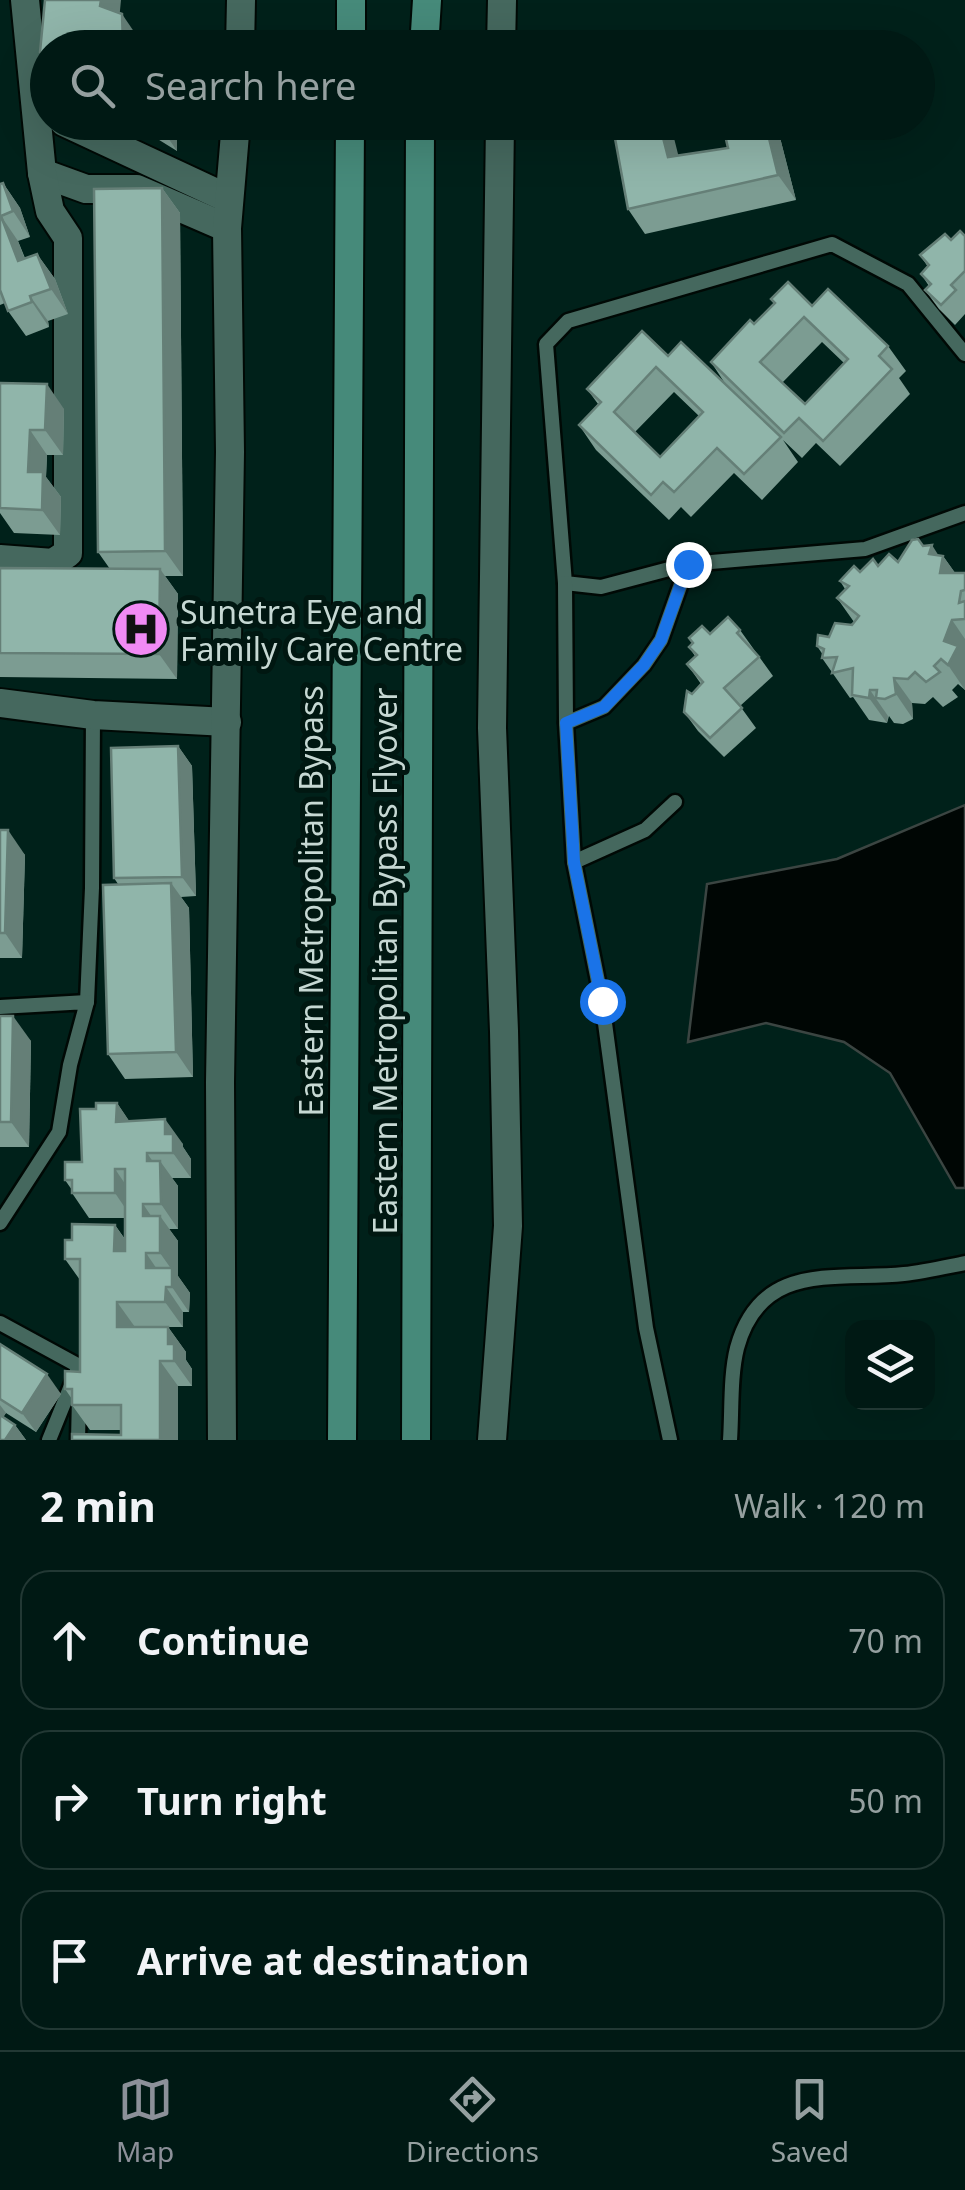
<!DOCTYPE html>
<meta charset="utf-8">
<style>
:root{--surface:#001914;--page:#0a221d;--text:#f1f3f6;--muted:#95a0a0;--line:#223834;--accent:#8c9099}
body{margin:0;font-family:"Noto Sans",sans-serif;background:var(--page);color:var(--text)}
.controls{position:absolute;right:30px;bottom:30px;display:grid;overflow:hidden;border-radius:20px;box-shadow:0 10px 40px #0002}
.controls button{width:90px;height:90px;display:grid;place-items:center;padding:0;border:0;border-bottom:2px solid var(--line);background:var(--surface);color:var(--text);font:50px sans-serif}
.stop{position:absolute;width:30px;height:30px;margin:-22px;border:8px solid #1a73e8;border-radius:50%;background:#fff}
.stop.end{background:#1a73e8;border-color:#fff;box-shadow:0 2px 10px #0008}
.list{margin:0;padding:0;list-style:none}
h2{display:flex;justify-content:space-between;align-items:center;height:130px;margin:0;padding:0 40px;font-size:42px}
h2 small{font-size:32px;font-weight:400;color:var(--muted)}
.list li{display:grid;grid-template-columns:65px 1fr auto;gap:30px;align-items:center;box-sizing:border-box;height:140px;margin:0 20px 20px;padding:0 20px;border:2px solid var(--line);border-radius:30px}
.list b{display:block;font-size:38px;white-space:nowrap}
.list em{font-size:32px;font-style:normal;color:var(--muted)}
.icon{flex:none;width:55px;height:55px;fill:none;stroke:currentColor;stroke-width:2;stroke-linecap:round;stroke-linejoin:round}
.map{position:relative;flex:none;width:965px;height:1440px;overflow:hidden}
.search{position:absolute;background:var(--surface);box-shadow:0 10px 40px #0002;left:30px;right:30px;top:30px;height:110px;display:flex;align-items:center;gap:25px;box-sizing:border-box;padding:0 35px;border-radius:55px;color:var(--muted);font-size:38px}
.sheet{height:610px;background:var(--surface)}
nav{display:flex;justify-content:space-around;align-items:center;box-sizing:border-box;height:140px;border-top:2px solid var(--line);background:var(--surface);font-size:28px;color:var(--muted)}
nav a{display:grid;justify-items:center;gap:5px}
nav .on{color:var(--accent)}
.map>svg:first-child{display:block}
.water{fill:#000604;stroke:#3b4542;stroke-width:2.5}
.lines{fill:none;stroke-linecap:round;stroke-linejoin:round}
.service-casing{stroke:#000905;stroke-width:19}
.minor-casing{stroke:#000905;stroke-width:32}
.primary-casing{stroke:#000905;stroke-width:32}
.service{stroke:#45685e;stroke-width:14}
.minor{stroke:#45685e;stroke-width:28}
.primary{stroke:#468a7a;stroke-width:28}
.wall{fill:#7c9c92;fill-rule:evenodd}
.shaded-wall{fill:#657f77}
.building{fill:#90b5aa;stroke:#657f77;stroke-width:2.5;fill-rule:evenodd}
.route{stroke:#1a73e8;stroke-width:12}
.labels{text-anchor:middle;dominant-baseline:central;stroke-width:10;stroke-linejoin:round;paint-order:stroke}
.poi-label{font-size:32px;fill:#c6d8d3;stroke:#001711;text-anchor:start}
.street-label{font-size:32px;fill:#c6d8d3;stroke:#001711}
</style>
<div class="map">
<svg width="965" height="1440" viewBox="0 0 965 1440">
<rect width="100%" height="100%" fill="#00211a"/>
<path class="water" d="M965,805V1188H956L890,1073L844,1042L766,1023L688,1042L707,884L837,859Z"/>
<g class="lines">
<g class="service-casing">
<g id="service">
<path d="M965,354L908,284L832,244L568,321L546,344L565,583L601,587L688,564L865,549L965,513"/>
<path d="M565,583L566,723"/>
<path d="M574,862L645,830L675,802"/>
<path d="M87,1002L92,888L93,715"/>
<path d="M0,1007L87,1002L70,1065L59,1132L0,1223"/>
<path d="M0,1323L79,1366L49,1440"/>
<path d="M78,1440L79,1397"/>
<path d="M670,1440L646,1328L602,1001L574,862L566,723L604,707L644,665L661,640L688,564"/>
<path d="M730,1440C732,1411 730,1376 737,1348C761,1260 837,1281 904,1274C924,1272 945,1267 965,1263"/>
</g>
</g>
<g class="minor-casing">
<g id="minor">
<path d="M240,48L241,0"/>
<path d="M501,48L502,0"/>
<path d="M64,122L229,199"/>
<path d="M42,173L86,189H137L227,228"/>
<path d="M0,559L53,563L68,553V238L50,211L42,173L25,0"/>
<path d="M0,703L93,715L227,722"/>
<path d="M222,1440L220,1082L230,452L227,228L236,122"/>
<path d="M492,1440L508,1226L504,1031L492,728L500,122"/>
</g>
</g>
<g class="primary-casing">
<g id="primary">
<path d="M351,48V0"/>
<path d="M424,48L427,0"/>
<path d="M342,1440L350,122"/>
<path d="M416,1440L420,122"/>
</g>
</g>
<use href="#service" class="service"/>
<use href="#minor" class="minor"/>
<use href="#primary" class="primary"/>
</g>
<g class="wall">
<path d="M130,122H177V151Z"/>
<path d="M722,122H776L796,200L645,234L628,209L678,155L728,148Z"/>
<path d="M3,183L20,208L30,237L18,241L25,258L37,254L55,279L68,314L48,321L49,327L26,336L8,311L5,303L0,305V184Z"/>
<path d="M162,188L180,213L183,576H165L178,594L177,679L0,677V568L110,569L98,552Z"/>
<path d="M965,236V314L955,325L939,309L925,290L929,286L921,274L928,267L920,255L951,240Z"/>
<path d="M771,299L812,306L888,346L906,371L899,378L910,394L840,466L816,443L802,458L783,440L798,462L762,500L734,473L691,517L681,507L669,520L596,450L579,425L598,404L587,389L668,356L726,385L711,362L754,324L774,304ZM822,342L844,363L805,404L782,383ZM674,392L699,416L660,457L635,432Z"/>
<path d="M0,383L64,409L63,455H47L46,477L61,497L60,535L14,533L0,513Z"/>
<path d="M923,546L939,556H943L955,573H965V690L958,684L952,690L958,697L943,707L933,697L925,704L912,703L913,719L903,724L894,723L889,716L887,723L869,720L853,697L850,698L822,658L823,655L817,646L854,622L837,598L845,589L840,581L878,565L898,562Z"/>
<path d="M740,630L773,676L740,706L756,728L724,757L698,731L684,712L692,694L701,684L687,664L695,656L689,647Z"/>
<path d="M178,746L192,766L196,896L181,897L189,908L193,1077L125,1079L108,1054L118,884L114,878Z"/>
<path d="M0,830L25,855L22,958H0Z"/>
<path d="M0,1016L31,1041L29,1147H0Z"/>
<path d="M117,1103L129,1121L183,1144V1147L191,1159V1178H172L178,1186V1229H169L178,1241V1276L190,1293L189,1312H183V1327H135H168L186,1352V1360L192,1369V1386H178V1440H72L121,1435V1430H90L72,1405V1399L65,1389L80,1372V1280L65,1259L72,1240L115,1225L125,1239V1218H89L72,1193V1190L65,1180L82,1162L96,1109Z"/>
<path d="M0,1344L61,1394L36,1432L6,1413L3,1417L15,1425L26,1440H0Z"/>
</g>
<g class="shaded-wall">
<path d="M101,0H121L118,31L100,6Z"/>
<path d="M122,14L139,39V48H125L123,44Z"/>
<path d="M160,122H177V151L160,126Z"/>
<path d="M659,122H670L685,182L668,157Z"/>
<path d="M765,122H776L796,200L778,175Z"/>
<path d="M3,183L20,208L30,237L13,211Z"/>
<path d="M162,188L180,213L183,576L165,551Z"/>
<path d="M1,216L18,241L35,286L18,261Z"/>
<path d="M37,254L55,279L68,314L51,289Z"/>
<path d="M30,296L48,321L49,327L32,302Z"/>
<path d="M47,384L64,409L63,455L45,430Z"/>
<path d="M30,430L47,455L46,477L61,497L60,535L42,510L28,472Z"/>
<path d="M932,545L942,561L943,556L961,581L940,573L929,554Z"/>
<path d="M160,569L178,594L177,679L159,654Z"/>
<path d="M952,620L965,639V690L948,665L944,641Z"/>
<path d="M894,678L912,703L913,719L896,694Z"/>
<path d="M870,690L888,716L887,723L869,698Z"/>
<path d="M178,746L192,766L196,896L182,877Z"/>
<path d="M8,830L25,855L22,958L5,933Z"/>
<path d="M171,883L189,908L193,1077L176,1052Z"/>
<path d="M13,1016L31,1041L29,1147L11,1122Z"/>
<path d="M117,1103L134,1128L116,1122Z"/>
<path d="M165,1119L183,1144V1147L191,1159V1178L173,1153L165,1134Z"/>
<path d="M147,1153L160,1172V1161L178,1186V1229L161,1204L147,1161Z"/>
<path d="M115,1169L132,1194V1218L115,1193Z"/>
<path d="M143,1204L160,1229V1216L178,1241V1276L190,1293L189,1312L172,1287V1270L160,1253L143,1216Z"/>
<path d="M115,1225L132,1250V1276L114,1251Z"/>
<path d="M146,1253L163,1278L146,1268Z"/>
<path d="M166,1287L183,1312V1327L165,1302Z"/>
<path d="M117,1302L135,1327H117Z"/>
<path d="M168,1327L186,1352V1360L192,1369V1386L174,1361L168,1344Z"/>
<path d="M160,1361L178,1386V1440H160Z"/>
<path d="M47,1374L61,1394L36,1432L22,1413Z"/>
<path d="M0,1405L6,1413L0,1422Z"/>
<path d="M15,1425L26,1440H5Z"/>
</g>
<g class="building">
<path d="M45,0H101L100,6L122,14L123,44L136,48H48V57L40,52Z"/>
<path d="M743,41L745,48H706L705,46Z"/>
<path d="M612,122H659L668,157L728,148L722,122H765L778,175L628,209Z"/>
<path d="M3,183L13,211L1,216L18,261L37,254L51,289L30,296L32,302L8,311L0,290V184Z"/>
<path d="M162,188L165,551L98,552L94,189Z"/>
<path d="M960,231L965,236V271L951,285L956,290L941,305L925,290L931,284L921,274L929,265L920,255L945,234L951,240Z"/>
<path d="M788,282L812,306L828,289L888,346L879,356L892,369L823,441L799,418L784,433L711,362L750,320L754,324L775,303L771,299ZM804,317L848,359L805,404L760,362Z"/>
<path d="M642,331L668,356L681,342L781,437L744,474L717,448L674,492L663,482L651,495L579,425L601,402L587,389ZM656,367L703,412L660,457L614,412Z"/>
<path d="M0,383L47,384L45,430H30L28,472H43L42,510L0,508Z"/>
<path d="M918,539L923,546L932,545L929,554L943,556L940,573H965V590L961,591L959,603L965,601V619L952,620L944,641L958,646L948,665L941,659L934,666L940,672L926,682L915,672L908,679L894,678L896,694L885,699L876,698L877,690H870L869,698L852,695L853,668L832,673L837,657L822,658L824,649L817,646L818,635L829,637L835,623L852,625L859,616L837,598L849,586L840,581L854,566L860,572L873,559L878,566L889,554L898,562L912,540Z"/>
<path d="M0,568L160,569L159,654L0,653Z"/>
<path d="M728,617L740,630L737,633L759,657L724,688L742,708L710,738L684,712L687,691L692,694L703,682L687,664L697,655L689,647L693,643L689,638L702,626L710,634Z"/>
<path d="M178,746L182,877L114,878L111,748Z"/>
<path d="M0,830H8L5,933H0Z"/>
<path d="M171,883L176,1052L108,1054L103,885Z"/>
<path d="M0,1016H13L11,1122H0Z"/>
<path d="M96,1103H117L116,1122L165,1119V1134H173V1153H147V1161H160L161,1204H143V1216H160V1253H146V1268H172V1287H166L165,1302H117V1327H168V1344H174V1361H160V1440H72V1434L121,1435V1405H72V1389H65V1371L80,1372V1259H65V1240H72V1224L115,1225L114,1251H125V1169H115V1193H72V1180H65V1162H82L80,1109H96Z"/>
<path d="M0,1344L47,1374L22,1413L0,1399Z"/>
<path d="M0,1415L15,1425L5,1440H0Z"/>
</g>
<g class="lines">
<path class="route" d="M602,1001L574,862L566,723L604,707L644,665L661,640L688,564"/>
</g>
<defs>
<g id="hospital-disc" transform="scale(2.875)"><circle r="9.5" fill="#f18af4" stroke="#001711"/><path d="M-5-5h3v3.5h4V-5h3V5h-3V1.5h-4V5h-3Z" fill="#111"/></g>
</defs>
<g fill-rule="evenodd">
<use href="#hospital-disc" x="141" y="629"/>
</g>
<g class="labels">
<g class="poi-label">
<text x="180" y="611">Sunetra Eye and<tspan x="180" dy="37">Family Care Centre</tspan></text>
</g>
<g class="street-label">
<text transform="translate(310 901) rotate(-90)">Eastern Metropolitan Bypass</text>
<text transform="translate(384 961) rotate(-90)">Eastern Metropolitan Bypass Flyover</text>
</g>
</g>
</svg>
<div class="controls">
<button><svg class="icon" aria-label="layers" viewBox="0 0 24 24"><path d="M12 4l9 5-9 5-9-5zM3 14l9 5 9-5"/></svg></button>
</div>
<div class="stop" style="left:602px;top:1001px"></div>
<div class="stop end" style="left:688px;top:564px"></div>
<div class="search"><svg class="icon" aria-label="search" viewBox="0 0 24 24"><circle cx="10" cy="10" r="6"/><path d="M15 15l6 6"/></svg>Search here</div>
</div>
<section class="sheet">
<h2>2 min<small>Walk · 120 m</small></h2>
<ul class="list">
<li><svg class="icon" aria-label="ahead" viewBox="0 0 24 24"><path d="M12 20V5M6 11l6-6 6 6"/></svg><div><b>Continue</b></div><em>70 m</em></li>
<li><svg class="icon" aria-label="right" viewBox="0 0 24 24"><path d="M7 20v-9h11M14 6l5 5-5 5"/></svg><div><b>Turn right</b></div><em>50 m</em></li>
<li><svg class="icon" aria-label="arrive" viewBox="0 0 24 24"><path d="M6 21V4h12l-3 4 3 4H6"/></svg><div><b>Arrive at destination</b></div></li>
</ul>
</section>
<nav>
<a class="on"><svg class="icon" aria-label="map" viewBox="0 0 24 24"><path d="M3 6l6-2 6 2 6-2v14l-6 2-6-2-6 2zM9 4v14M15 6v14"/></svg>Map</a>
<a><svg class="icon" aria-label="directions" viewBox="0 0 24 24"><path d="M12 3l9 9-9 9-9-9zM9 14v-3h6M13 9l2 2-2 2"/></svg>Directions</a>
<a><svg class="icon" aria-label="saved" viewBox="0 0 24 24"><path d="M7 4h10v16l-5-4-5 4z"/></svg>Saved</a>
</nav>
